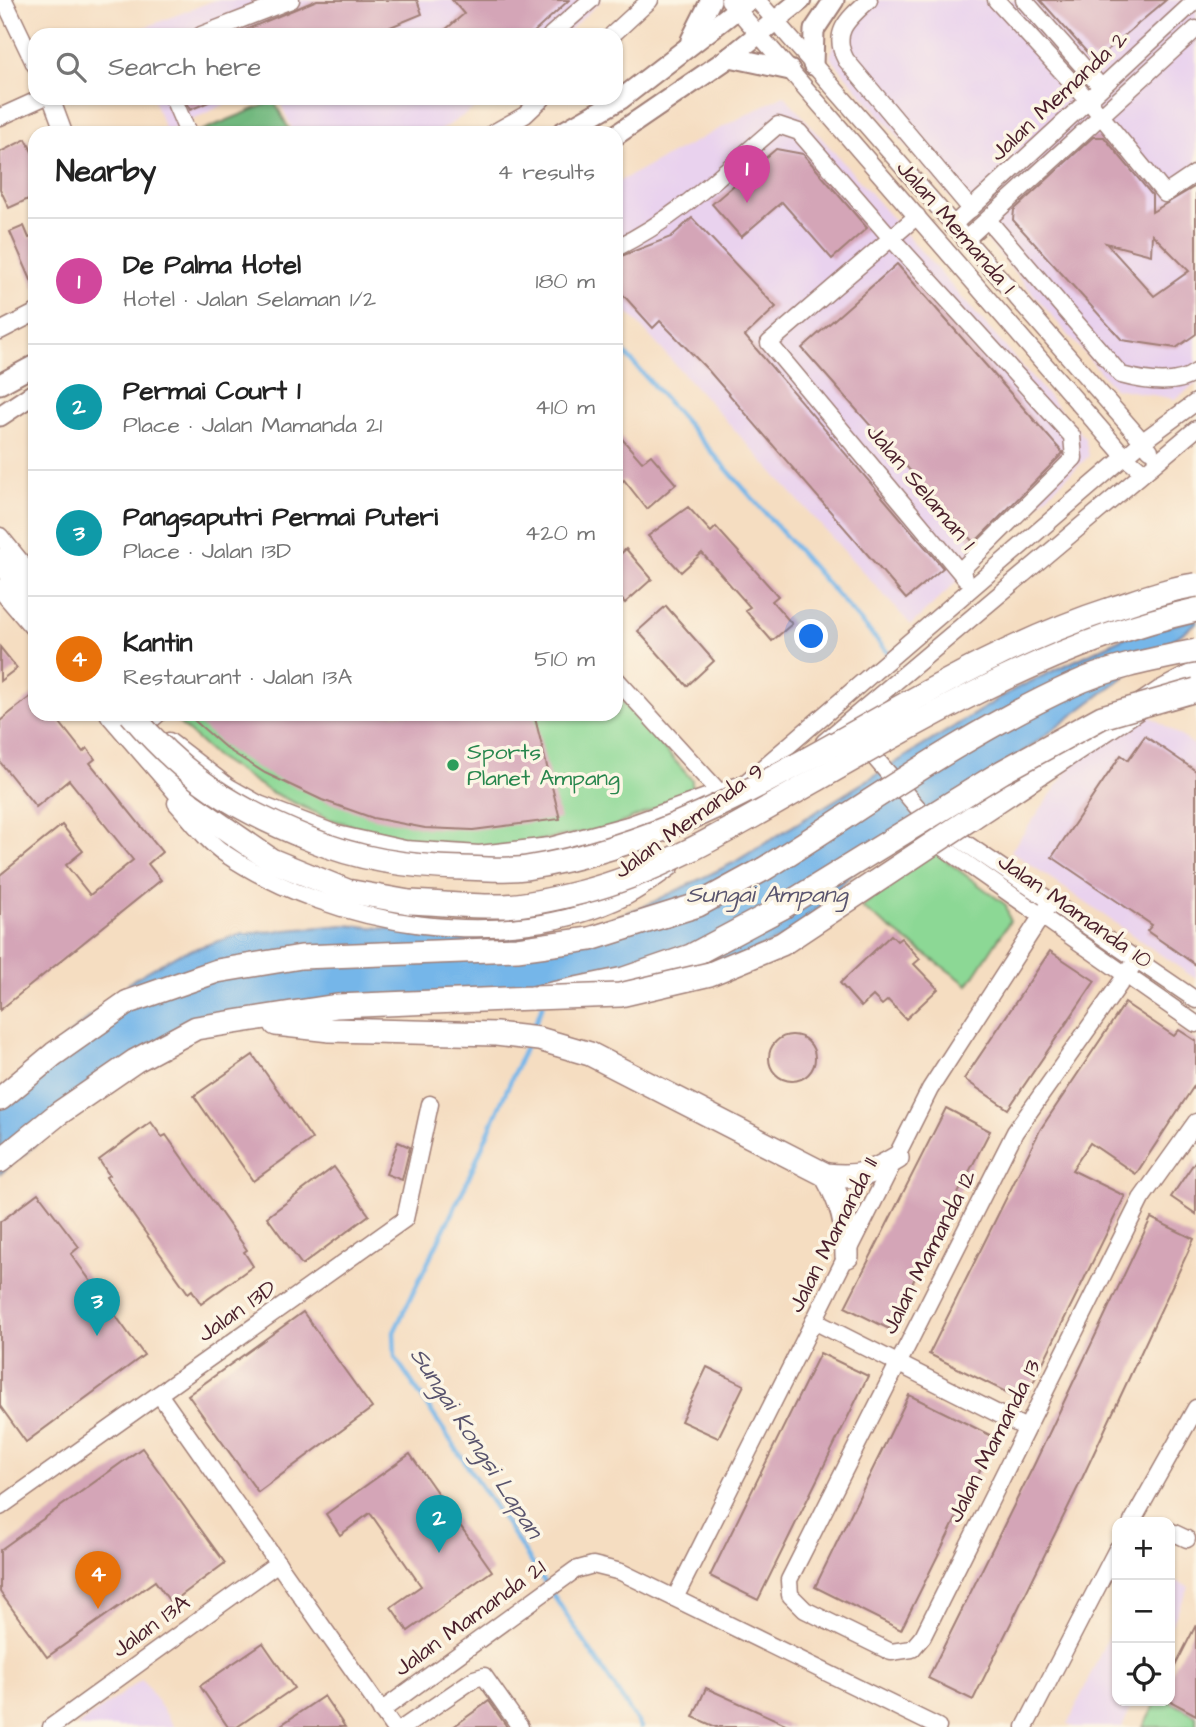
<!DOCTYPE html>
<meta charset="utf-8">
<style>
:root{--surface:#fff;--page:#f6f6f6;--text:#222;--muted:#767676;--line:#e0e0e0;--accent:#db2777}
body{margin:0;font-family:"Architects Daughter",sans-serif;background:var(--page);color:var(--text)}
.controls{position:absolute;right:21px;bottom:21px;display:grid;overflow:hidden;border-radius:14px;box-shadow:0 2px 5px #0004}
.controls button{width:63px;height:63px;display:grid;place-items:center;padding:0;border:0;border-bottom:2px solid var(--line);background:var(--surface);color:var(--text);font:35px sans-serif}
.you{position:absolute;left:812px;top:637px;width:24px;height:24px;margin:-18px;border:5px solid #fff;border-radius:50%;background:#1a73e8;box-shadow:0 0 0 10px #1a73e833}
.badge{display:grid;place-items:center;width:46px;height:46px;border-radius:50%;background:var(--accent);color:#fff;font-size:23px;font-weight:700}
.pin{position:absolute;translate:-50% -58px;filter:drop-shadow(0 2px 4px #0008)}
.pin::after{content:'';position:absolute;top:37px;width:24px;height:21px;background:inherit;clip-path:polygon(0 0,100% 0,50% 100%)}
.list{margin:0;padding:0;list-style:none}
h2{display:flex;justify-content:space-between;align-items:center;height:91px;margin:0;padding:0 28px;font-size:30px}
h2 small{font-size:23px;font-weight:400;color:var(--muted)}
.list li{display:grid;grid-template-columns:46px 1fr auto;gap:21px;align-items:center;box-sizing:border-box;height:126px;padding:0 28px;border-top:2px solid var(--line)}
.list b{display:block;font-size:26px;white-space:nowrap}
.list p{margin:0;font-size:23px;white-space:nowrap;color:var(--muted)}
.list em{font-size:23px;font-style:normal;color:var(--muted)}
.icon{flex:none;width:38px;height:38px;fill:none;stroke:currentColor;stroke-width:2;stroke-linecap:round;stroke-linejoin:round}
.map{position:relative;flex:none;width:1196px;height:1727px;overflow:hidden}
.search{position:absolute;background:var(--surface);box-shadow:0 2px 5px #0004;left:28px;top:28px;width:595px;height:77px;display:flex;align-items:center;gap:18px;box-sizing:border-box;padding:0 24px;border-radius:21px;color:var(--muted);font-size:26px}
.panel{position:absolute;background:var(--surface);box-shadow:0 2px 5px #0004;left:28px;top:126px;width:595px;height:595px;border-radius:21px}
.map>svg:first-child{display:block}
.built{fill:#e9d2ee}
.green{fill:#8cd895;stroke:#6b7c60;stroke-width:2}
.forest{fill:#71b87e;stroke:#5e6c54;stroke-width:2}
.water{fill:#74b6e9;stroke:#5f6a8a;stroke-width:2}
.lines{fill:none;stroke-linecap:round;stroke-linejoin:round}
.stream{stroke:#74b6e9;stroke-width:4.5}
.building{fill:#d4a5b7;fill-rule:evenodd}
.minor-casing{stroke:#a07e76;stroke-width:19}
.major-casing{stroke:#a07e76;stroke-width:23}
.highway-casing{stroke:#a07e76;stroke-width:26}
.minor{stroke:#fff;stroke-width:16}
.major{stroke:#fff;stroke-width:19}
.highway{stroke:#fff;stroke-width:23}
.highway-bridge-casing{stroke:#a07e76;stroke-width:26;stroke-linecap:butt}
.highway-bridge{stroke:#fff;stroke-width:23}
.leisure-dot{fill:#2e9e5b;stroke:#fcf5e5;stroke-width:2.5}
.labels{text-anchor:middle;dominant-baseline:central;stroke-width:7;stroke-linejoin:round;paint-order:stroke}
.street-label{font-size:23px;fill:#4a1f2b;stroke:#fcf5e5}
.leisure-label{font-size:23px;fill:#27864d;stroke:#fcf5e5;text-anchor:start}
.water-label{font-size:24px;font-style:italic;fill:#59546e;stroke:#fcf5e5}
</style>
<div class="map">
<svg width="1196" height="1727" viewBox="0 0 1196 1727">
<rect width="100%" height="100%" fill="#fcf5e5"/>
<filter id="ink" filterUnits="userSpaceOnUse"><feTurbulence type="fractalNoise" baseFrequency=".0143" numOctaves="2"/><feDisplacementMap in="SourceGraphic" scale="14" xChannelSelector="R" yChannelSelector="G"/><feConvolveMatrix kernelMatrix="1 2 1 2 8 2 1 2 1" color-interpolation-filters="sRGB"/></filter>
<filter id="wash" filterUnits="userSpaceOnUse"><feTurbulence type="fractalNoise" baseFrequency=".00686" numOctaves="4" result="noise"/><feDisplacementMap in="SourceGraphic" scale="28" xChannelSelector="R" yChannelSelector="G"/><feGaussianBlur stdDeviation="1.57" result="paint"/><feColorMatrix in="noise" values="0 0 0 0 0 0 0 0 0 0 0 0 0 0 0 0 0 1.4 0 .05"/><feComposite in="paint" operator="in"/></filter>
<g filter="url(#wash)">
<rect width="100%" height="100%" fill="#f5ddc1"/>
<g class="built">
<path d="M215,0H602L564,35L128,34Z"/>
<path d="M860,0H1196V384L1175,399L1114,388L830,57L845,12Z"/>
<path d="M784,95L1085,438L1089,456L911,625L616,299V183Z"/>
<path d="M153,98H238L166,132Z"/>
<path d="M278,98H490L437,133H294Z"/>
<path d="M1150,716L1196,746V979L1011,851L1076,759Z"/>
<path d="M1170,1578L1189,1587L1170,1628Z"/>
<path d="M1117,1617V1701H1134L1122,1727H1074L1068,1724Z"/>
<path d="M142,1679L175,1727H76Z"/>
</g>
<g class="green">
<path d="M616,694L692,780V793L612,827L499,848L401,839L329,819L269,791L215,756L170,715L616,714Z"/>
<path d="M925,845L1006,905L1010,921L968,985L862,908Z"/>
<path d="M1157,1701H1169L1196,1715V1727H1143Z"/>
</g>
<path class="forest" d="M274,101L291,133H196Z"/>
<path class="water" d="M1196,619V623L1018,756L854,872L795,932L690,979L427,997L197,1029L82,1106L0,1174V1094L134,979L178,954L241,934L344,925L487,937L581,930L645,906L733,863L1015,689L1125,637Z"/>
<g class="lines">
<g class="stream">
<path d="M616,343L890,655"/>
<path d="M531,1032L543,1005"/>
<path d="M527,1043L466,1184L394,1332L395,1357L641,1727"/>
</g>
</g>
<g id="blocks">
<g class="building">
<path d="M317,0H417L422,14L371,35H233Z"/>
<path d="M452,0H569L531,35H439L464,14Z"/>
<path d="M1040,0H1166L1097,59L1092,58Z"/>
<path d="M184,98H218L190,110Z"/>
<path d="M1093,137H1104L1152,195V212L1196,186V334L1176,348L1122,340L1013,220L1014,210ZM1152,234L1189,271L1154,296L1106,243L1151,255Z"/>
<path d="M26,139L35,158V196L9,208L0,189V152Z"/>
<path d="M776,149L803,154L867,228L832,259L782,202L741,237L712,204Z"/>
<path d="M692,218L776,307L745,336L943,568L906,599L708,370L660,321L653,328L616,287V258L671,237Z"/>
<path d="M24,226L29,238L35,236V289L10,232Z"/>
<path d="M897,264L1063,453L974,543L802,348Z"/>
<path d="M616,432L642,462L651,455L676,484L647,509L624,480L616,487Z"/>
<path d="M688,507L711,532L716,527L778,596L772,601L792,624L772,641L745,610L750,607L702,553L681,572L648,536Z"/>
<path d="M626,549L652,579L625,603L616,593V558Z"/>
<path d="M666,606L714,661L687,686L638,631Z"/>
<path d="M0,647L17,668L0,681Z"/>
<path d="M35,693V714H53L83,752L87,748L95,759L90,763L162,852L148,864L161,880L0,1010V875L62,825L83,851L66,865L90,895L133,860L69,780L36,807L0,762V721Z"/>
<path d="M187,714H534L560,819L473,830L425,828L373,818L322,800L265,773L227,749Z"/>
<path d="M1145,736L1196,771V965L1147,931L1152,925L1052,857L1121,755L1128,760Z"/>
<path d="M891,935L897,941L901,938L920,959L914,964L938,989L906,1019L888,1000L882,1005L873,996L861,1007L840,983Z"/>
<path d="M1050,951L1095,981L1008,1109L964,1079Z"/>
<path d="M1125,1003L1174,1036L1179,1030L1196,1041V1083L1136,1174L1090,1143L1072,1170L1125,1196L1024,1401L929,1354L1040,1130Z"/>
<circle cx="792" cy="1058" r="23"/>
<path d="M253,1055L312,1139L253,1181L194,1096Z"/>
<path d="M946,1108L990,1131L889,1329L845,1307Z"/>
<path d="M151,1122L162,1137L166,1135L247,1250L244,1252L253,1266L201,1304L192,1290L188,1293L106,1177L109,1175L99,1160Z"/>
<path d="M398,1142L410,1147L402,1180L386,1174Z"/>
<path d="M1196,1160V1214L1171,1197Z"/>
<path d="M334,1167L369,1215L302,1265L267,1217Z"/>
<path d="M38,1193L79,1247L71,1254L144,1355L26,1442L0,1406V1222Z"/>
<path d="M1151,1218L1194,1239L1078,1487L973,1700L928,1678L1034,1465Z"/>
<path d="M303,1312L372,1408L258,1492L188,1395Z"/>
<path d="M820,1353L868,1376L758,1600L710,1576Z"/>
<path d="M707,1367L744,1385L718,1438L681,1421Z"/>
<path d="M909,1395L996,1438L901,1630L815,1587Z"/>
<path d="M142,1448L225,1563L171,1603L155,1581L47,1657L0,1592V1550Z"/>
<path d="M410,1454L492,1571L408,1631L391,1607L421,1586L370,1513L340,1535L326,1514Z"/>
<path d="M1196,1625V1715L1170,1701V1676Z"/>
<path d="M263,1643L294,1688L237,1727H228L200,1686Z"/>
<path d="M706,1688L792,1727H716L693,1717Z"/>
<path d="M324,1696L345,1727H278Z"/>
<path d="M489,1701L507,1727H453Z"/>
</g>
</g>
</g>
<g filter="url(#ink)">
<use href="#blocks" fill-opacity="0" stroke="#a07e76" stroke-width="2"/>
<g class="lines">
<g class="minor-casing">
<g id="minor">
<path d="M4,0L35,65"/>
<path d="M729,0L1125,457L1143,472"/>
<path d="M757,0L1150,450"/>
<path d="M869,0C848,19 831,32 846,60L971,209"/>
<path d="M996,0L1088,100L1165,194L1196,173"/>
<path d="M1024,0L1101,87"/>
<path d="M201,35L291,0"/>
<path d="M551,35L591,0"/>
<path d="M612,35L650,0"/>
<path d="M51,98L64,133"/>
<path d="M173,98L188,133"/>
<path d="M0,117L42,98"/>
<path d="M493,133L525,115L543,98"/>
<path d="M917,216L769,343L965,578"/>
<path d="M988,220L1121,375C1143,381 1176,387 1196,372"/>
<path d="M952,226L1196,0"/>
<path d="M965,240L1196,29"/>
<path d="M616,248C684,214 721,173 778,125L799,132L891,238L1072,436L1074,458L961,570"/>
<path d="M0,331L35,313"/>
<path d="M0,536L35,579"/>
<path d="M616,679L720,793L744,803L762,800"/>
<path d="M149,722L158,714"/>
<path d="M169,741L229,787L259,804L337,834L405,849L479,854L550,846L628,825L745,783L1143,441L1196,402"/>
<path d="M824,742L1196,429"/>
<path d="M863,744L936,829L943,847L1196,1024"/>
<path d="M176,803C191,819 206,841 224,853C332,927 507,956 627,896C643,888 657,877 671,867"/>
<path d="M640,830L653,844V875"/>
<path d="M941,831L952,834L1196,1000"/>
<path d="M1136,961L1015,1132L789,1580L790,1595L805,1610L891,1652L912,1649L923,1636L1141,1199L1196,1122"/>
<path d="M814,1321L1026,1428"/>
<path d="M159,1394L393,1727"/>
<path d="M0,1507L405,1219L430,1104"/>
<path d="M1132,1522L1196,1408"/>
<path d="M1170,1531L1187,1539"/>
<path d="M675,1598L930,1089L1050,903"/>
<path d="M381,1711L575,1570L593,1565L621,1572L938,1727"/>
<path d="M51,1727L278,1563"/>
<path d="M404,1727L474,1679L484,1676L520,1727"/>
<path d="M1025,1727L1117,1549"/>
</g>
</g>
<g class="major-casing">
<g id="major">
<path d="M691,40L711,0"/>
<path d="M730,57L790,70"/>
<path d="M813,65L814,30L834,0"/>
<path d="M561,133L621,99L749,0"/>
<path d="M616,135L730,57L801,0"/>
<path d="M0,384L35,365"/>
<path d="M0,416L35,393"/>
</g>
</g>
<g class="highway-casing">
<g id="highway">
<path d="M0,560L35,601"/>
<path d="M5,590L35,625"/>
<path d="M112,714L190,804L271,860L347,891L409,902"/>
<path d="M973,817L1160,693L1196,674"/>
<path d="M276,1024L330,1030L496,1034L539,1039L590,1054L826,1175C859,1178 869,1175 897,1158"/>
<path d="M0,1099L54,1054L128,1002L217,971L301,957L517,949L590,939L698,905L764,869"/>
<path d="M0,1161L58,1114L135,1061L196,1028L337,1006L533,998L624,979L691,956L783,907"/>
<path d="M826,1175C843,1206 847,1221 847,1256"/>
</g>
</g>
<use href="#minor" class="minor"/>
<use href="#major" class="major"/>
<use href="#highway" class="highway"/>
<g class="highway-bridge-casing">
<g id="highway-bridge">
<path d="M131,714C186,779 234,809 312,840C360,860 410,867 462,868C482,868 506,871 526,868C743,834 906,675 1111,609C1139,600 1167,589 1196,585"/>
<path d="M764,869C865,806 964,734 1072,685C1110,667 1156,659 1196,651"/>
<path d="M409,902C440,903 473,907 504,906C529,905 558,898 582,892C664,871 739,824 811,783C934,713 1057,641 1196,610"/>
<path d="M783,907L1002,772L1102,717L1196,690"/>
<path d="M533,998L620,995L710,974L782,944L973,817"/>
</g>
</g>
<use href="#highway-bridge" class="highway-bridge"/>
</g>
</g>
<circle class="leisure-dot" cx="453" cy="765" r="7"/>
<g class="labels">
<g class="street-label">
<text transform="translate(1059 96) rotate(-43)">Jalan Memanda 2</text>
<text transform="translate(956 227) rotate(49)">Jalan Memanda 1</text>
<text transform="translate(921 487) rotate(50)">Jalan Selaman 1</text>
<text transform="translate(689 821) rotate(-36)">Jalan Memanda 9</text>
<text transform="translate(1075 911) rotate(35)">Jalan Mamanda 10</text>
<text transform="translate(833 1235) rotate(-63)">Jalan Mamanda 11</text>
<text transform="translate(929 1252) rotate(-63)">Jalan Mamanda 12</text>
<text transform="translate(237 1311) rotate(-35)">Jalan 13D</text>
<text transform="translate(994 1441) rotate(-63)">Jalan Mamanda 13</text>
<text transform="translate(470 1618) rotate(-36)">Jalan Mamanda 21</text>
<text transform="translate(151 1626) rotate(-36)">Jalan 13A</text>
</g>
<g class="leisure-label">
<text x="467" y="752">Sports<tspan x="467" dy="26">Planet Ampang</tspan></text>
</g>
<g class="water-label">
<text x="767" y="895">Sungai Ampang</text>
<text transform="translate(476 1443) rotate(57)">Sungai Kongsi Lapan</text>
</g>
</g>
</svg>
<div class="controls">
<button>+</button>
<button>−</button>
<button><svg class="icon" aria-label="locate" viewBox="0 0 24 24"><circle cx="12" cy="12" r="6"/><path d="M12 2v4M12 18v4M2 12h4M18 12h4"/></svg></button>
</div>
<div class="you"></div>
<div class="pin badge" style="left:747px;top:203px;background:#d1479c">1</div>
<div class="pin badge" style="left:439px;top:1553px;background:#0f9aa8">2</div>
<div class="pin badge" style="left:97px;top:1336px;background:#0f9aa8">3</div>
<div class="pin badge" style="left:98px;top:1609px;background:#e8710a">4</div>
<div class="search"><svg class="icon" aria-label="search" viewBox="0 0 24 24"><circle cx="10" cy="10" r="6"/><path d="M15 15l6 6"/></svg>Search here</div>
<section class="panel">
<h2>Nearby<small>4 results</small></h2>
<ul class="list">
<li><span class="badge" style="background:#d1479c">1</span><div><b>De Palma Hotel</b><p>Hotel · Jalan Selaman 1/2</p></div><em>180 m</em></li>
<li><span class="badge" style="background:#0f9aa8">2</span><div><b>Permai Court 1</b><p>Place · Jalan Mamanda 21</p></div><em>410 m</em></li>
<li><span class="badge" style="background:#0f9aa8">3</span><div><b>Pangsaputri Permai Puteri</b><p>Place · Jalan 13D</p></div><em>420 m</em></li>
<li><span class="badge" style="background:#e8710a">4</span><div><b>Kantin</b><p>Restaurant · Jalan 13A</p></div><em>510 m</em></li>
</ul>
</section>
</div>
